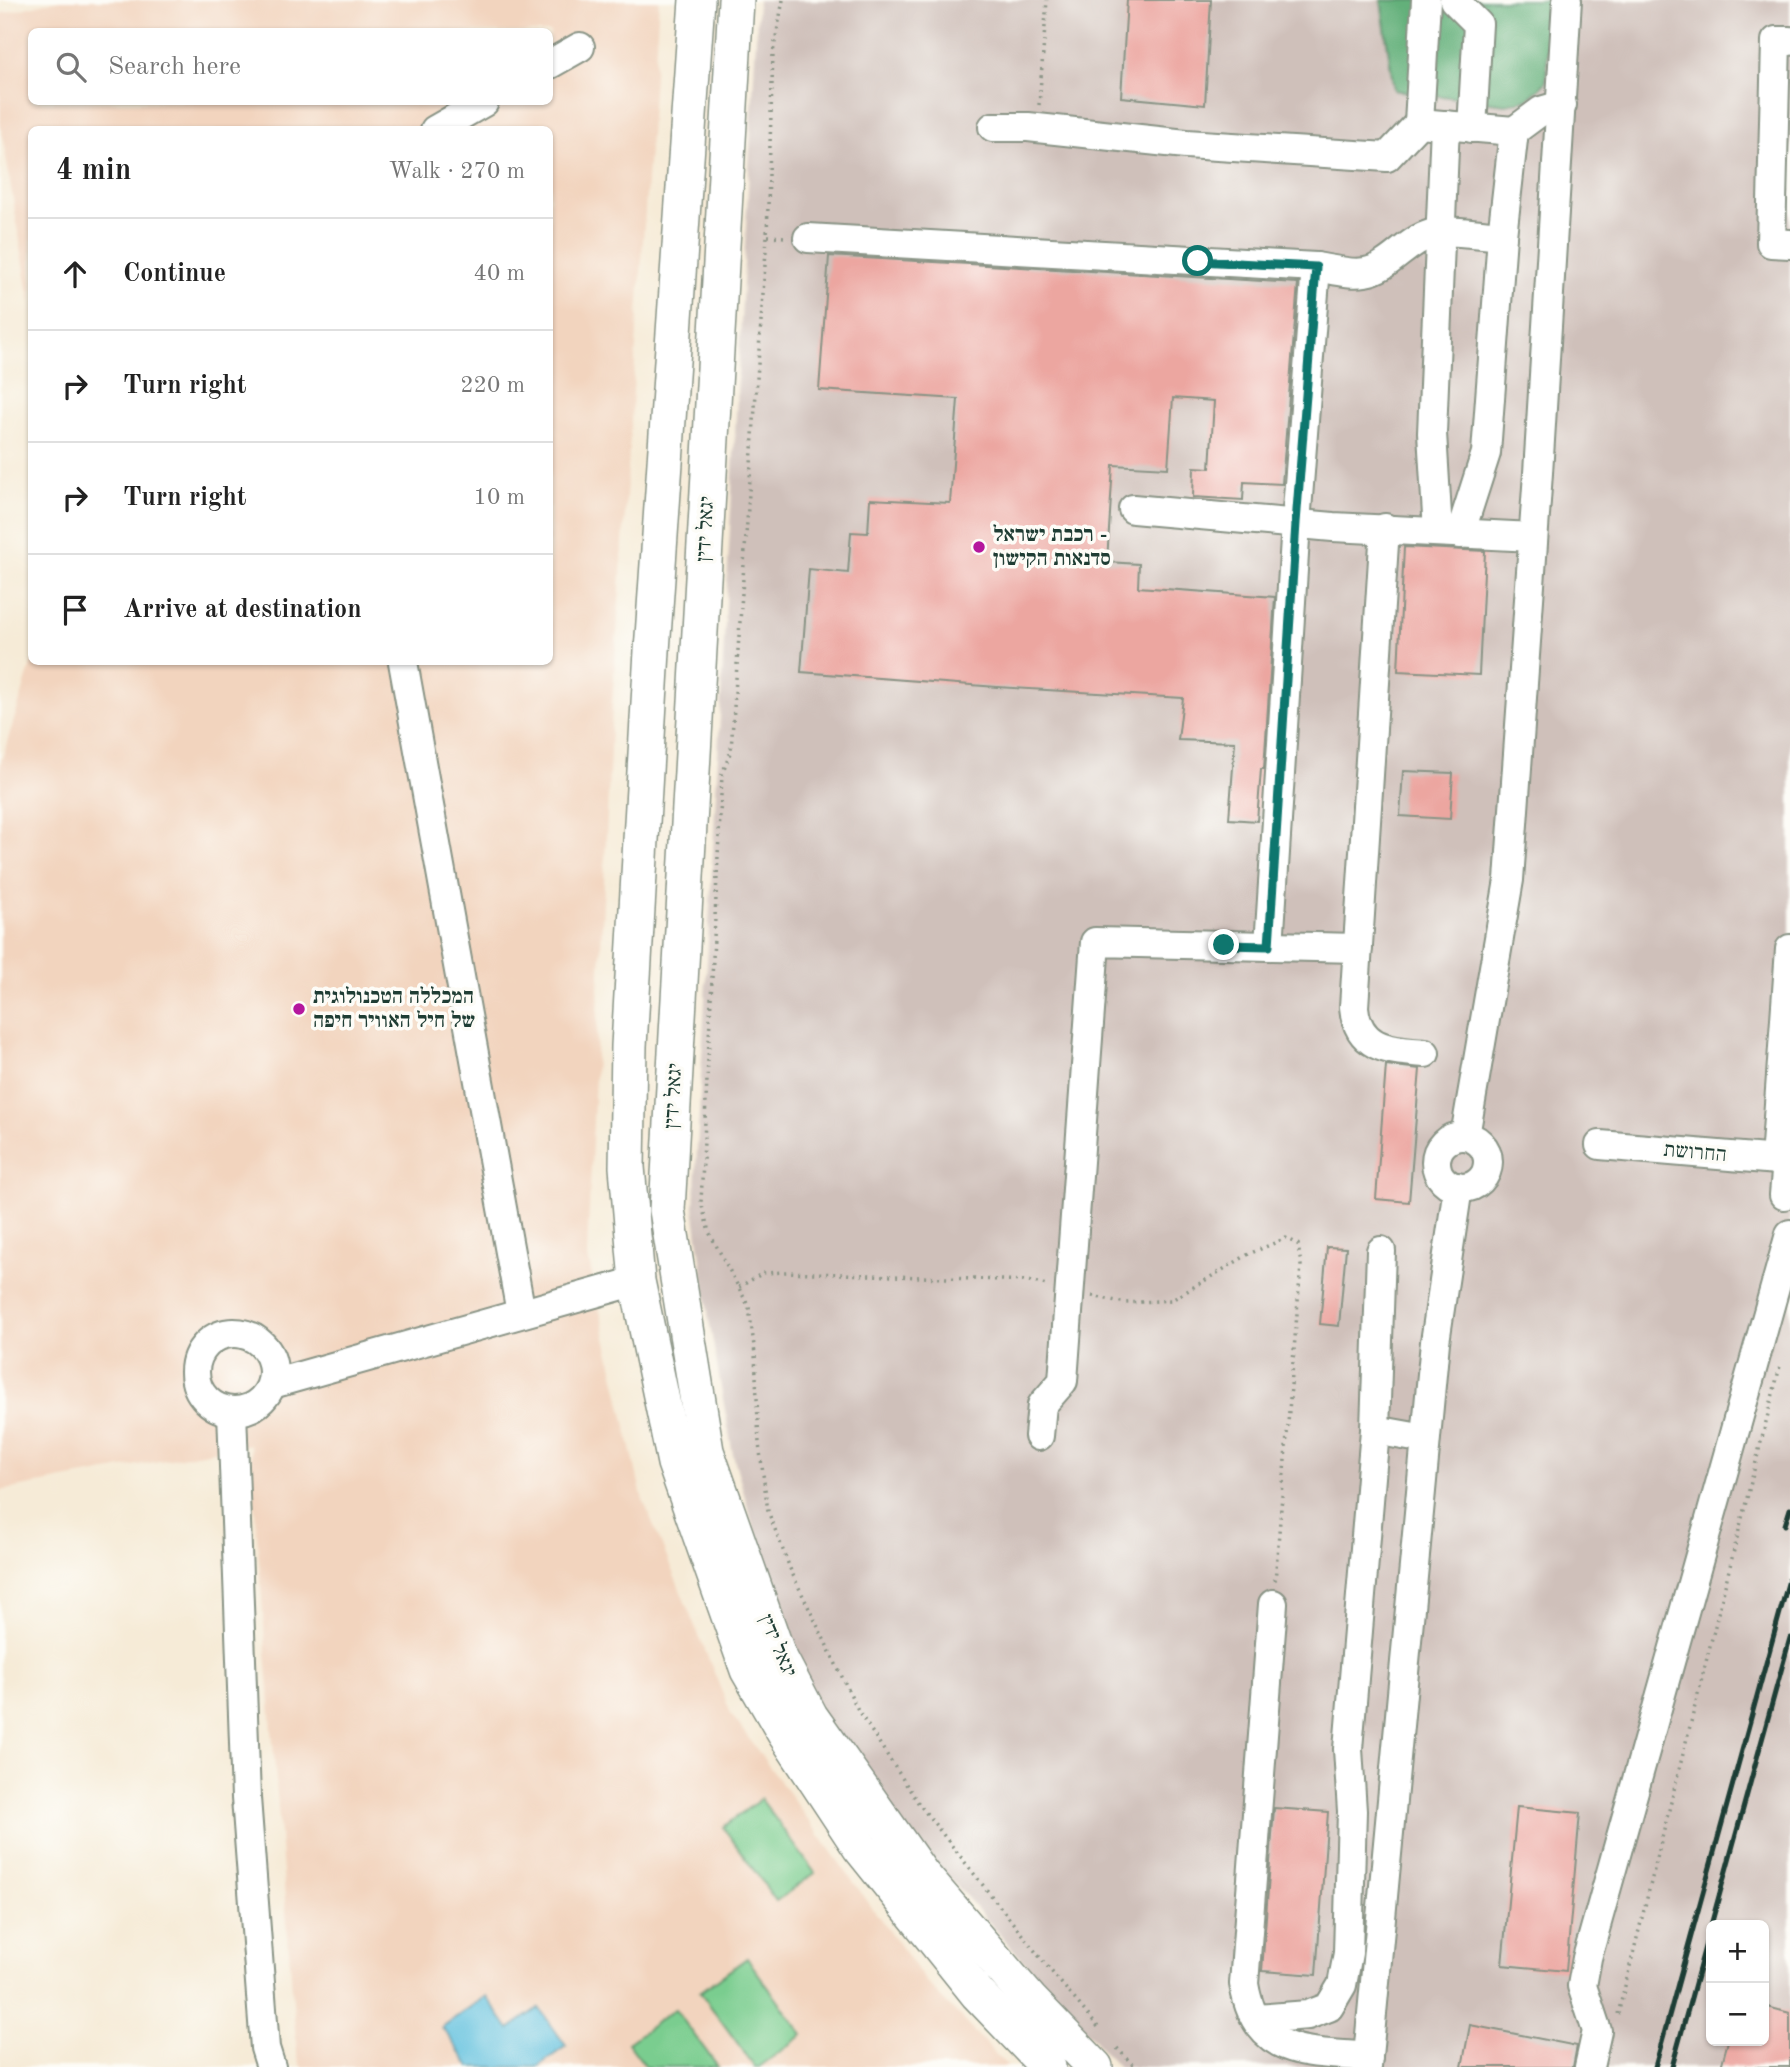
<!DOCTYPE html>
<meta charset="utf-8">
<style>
:root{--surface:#fff;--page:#f2f2f2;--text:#222;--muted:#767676;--line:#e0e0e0}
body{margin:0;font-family:"Old Standard TT","Frank Ruhl Libre",serif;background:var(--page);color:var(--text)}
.controls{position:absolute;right:21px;bottom:21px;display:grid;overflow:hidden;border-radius:10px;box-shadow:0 2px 5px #0004}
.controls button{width:63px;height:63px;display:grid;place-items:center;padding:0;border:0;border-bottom:2px solid var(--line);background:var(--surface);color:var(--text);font:35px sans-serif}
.stop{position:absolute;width:21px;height:21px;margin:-16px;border:5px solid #0f766e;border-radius:50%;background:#fff}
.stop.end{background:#0f766e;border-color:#fff;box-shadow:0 2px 7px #0008}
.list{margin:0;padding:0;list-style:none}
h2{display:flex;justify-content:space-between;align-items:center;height:91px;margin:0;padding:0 28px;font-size:30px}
h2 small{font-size:23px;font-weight:400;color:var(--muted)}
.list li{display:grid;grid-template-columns:46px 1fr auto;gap:21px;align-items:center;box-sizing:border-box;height:112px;padding:0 28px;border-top:2px solid var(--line)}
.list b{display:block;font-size:26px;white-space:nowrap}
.list em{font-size:23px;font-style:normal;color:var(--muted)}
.icon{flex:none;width:38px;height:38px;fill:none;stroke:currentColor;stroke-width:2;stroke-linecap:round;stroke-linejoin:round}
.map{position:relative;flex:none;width:1790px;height:2067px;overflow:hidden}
.search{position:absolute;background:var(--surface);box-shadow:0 2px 5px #0004;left:28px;top:28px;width:525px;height:77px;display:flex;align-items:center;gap:18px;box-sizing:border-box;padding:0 24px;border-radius:10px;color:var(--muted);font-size:26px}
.panel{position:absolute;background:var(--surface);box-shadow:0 2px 5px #0004;left:28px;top:126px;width:525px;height:539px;border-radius:10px}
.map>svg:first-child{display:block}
.built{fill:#f2d4be;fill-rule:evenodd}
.industrial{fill:#cfc0ba;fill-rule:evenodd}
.green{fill:#7acd8f;stroke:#4c8562;stroke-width:2}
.forest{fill:#63b07a;stroke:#417657;stroke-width:2}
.water{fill:#5fc0de;stroke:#3f7e89;stroke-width:2}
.building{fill:#eca6a0}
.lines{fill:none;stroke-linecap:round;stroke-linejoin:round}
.minor-casing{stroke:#8a9486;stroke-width:32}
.major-casing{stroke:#8a9486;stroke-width:38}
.path{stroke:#8a9486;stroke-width:3.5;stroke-dasharray:2 5;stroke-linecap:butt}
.minor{stroke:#fff;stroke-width:28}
.major{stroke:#fff;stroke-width:35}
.rail{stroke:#1f3d34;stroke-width:5}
.route{stroke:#0f766e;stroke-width:9}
.poi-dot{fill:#b5179e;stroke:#fdfcf7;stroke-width:2.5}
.labels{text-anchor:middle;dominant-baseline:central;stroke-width:7;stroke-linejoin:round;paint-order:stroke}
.street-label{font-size:21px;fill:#1f3d34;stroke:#fdfcf7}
.poi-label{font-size:21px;font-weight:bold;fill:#1f3d34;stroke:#fdfcf7;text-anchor:start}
</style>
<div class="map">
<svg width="1790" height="2067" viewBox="0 0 1790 2067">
<rect width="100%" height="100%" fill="#fdfcf7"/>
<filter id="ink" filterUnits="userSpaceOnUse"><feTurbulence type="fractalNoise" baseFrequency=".0143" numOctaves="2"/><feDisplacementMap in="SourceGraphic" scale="14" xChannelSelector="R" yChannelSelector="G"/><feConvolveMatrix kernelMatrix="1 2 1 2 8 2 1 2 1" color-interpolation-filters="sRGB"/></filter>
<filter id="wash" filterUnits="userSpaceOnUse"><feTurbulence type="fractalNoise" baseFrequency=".00686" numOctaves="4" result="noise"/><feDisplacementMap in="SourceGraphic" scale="28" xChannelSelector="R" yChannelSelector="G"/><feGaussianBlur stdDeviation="1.57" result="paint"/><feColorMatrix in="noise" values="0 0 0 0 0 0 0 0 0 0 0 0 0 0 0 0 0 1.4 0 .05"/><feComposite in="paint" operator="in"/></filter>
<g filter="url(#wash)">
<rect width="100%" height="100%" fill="#f6ebd7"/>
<path class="built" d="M59,0H659L612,707L587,1253L642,1497L731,1714L927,1983L1008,2067H301L297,2054L250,1444L0,1491V765L32,662H550V130H32L31,306L0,122V14ZM32,32H550V102H32Z"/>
<path class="industrial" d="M758,0H1790V2067H1118L864,1782L792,1662L733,1455L709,1320L694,1207ZM1711,1925H1764V2041H1711Z"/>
<g class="green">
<path d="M761,1799L815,1873L776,1901L723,1827Z"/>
<path d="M747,1958L803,2035L759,2067H755L700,1992Z"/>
<path d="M675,2009L718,2067H646L628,2043Z"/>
</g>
<path class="forest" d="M1381,0H1550L1546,82L1528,99L1506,104L1394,90Z"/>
<path class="water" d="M486,1996L509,2029L539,2008L566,2046L537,2067H470L442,2027Z"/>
<g id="blocks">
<g class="building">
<path d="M1127,0H1211L1205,105L1121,97Z"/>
<path d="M829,256L1298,283L1282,484L1244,482L1243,500L1193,497L1194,467L1210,468L1214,401L1173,398L1168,468L1113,465L1107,562L1139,564L1138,587L1275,597L1264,769H1261L1257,821L1229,819L1235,742L1178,740L1183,698L997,687L801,672L809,569L848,573L851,532L868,533L870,499L950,503L958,399L819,390Z"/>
<path d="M1404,547L1485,551L1479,675L1398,671Z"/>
<path d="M1403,771L1453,773L1450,819L1400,816Z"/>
<path d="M1386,1065L1420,1069L1409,1202L1376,1199Z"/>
<path d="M1327,1247L1346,1248L1339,1326L1320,1324Z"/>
<path d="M1517,1807L1580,1813L1566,1971L1502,1965Z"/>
<path d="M1274,1808L1328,1812L1316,1975L1262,1971Z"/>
<path d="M1764,2006L1790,2013V2067H1721L1728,2041H1764Z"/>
<path d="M1470,2025L1577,2046L1573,2067H1462Z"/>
</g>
</g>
</g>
<g filter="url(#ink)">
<use href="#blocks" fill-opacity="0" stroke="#8a9486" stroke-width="2"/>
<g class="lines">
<g class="minor-casing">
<g id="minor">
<path d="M1454,0L1478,24L1472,128"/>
<path d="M1790,41H1776L1771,243L1790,244"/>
<path d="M550,64L580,47"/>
<path d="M1419,123L1426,0"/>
<path d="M993,127H1028L1186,144L1387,157L1419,123L1514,131"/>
<path d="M435,130L484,102"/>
<path d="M808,238L1316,267C1331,269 1350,275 1365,272C1390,268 1406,241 1431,234C1452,228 1480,235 1502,236"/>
<path d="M1133,509L1333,527L1533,537"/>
<path d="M1385,528L1354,1007C1358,1050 1391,1050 1425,1053"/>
<path d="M1438,532L1432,433L1445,125"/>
<path d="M1460,534L1486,453L1502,236L1514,131L1541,111L1562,105"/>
<path d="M403,662L521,1313"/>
<path d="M1269,946L1296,523L1316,267"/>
<path d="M1465,1136L1509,880L1538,473L1567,0"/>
<circle cx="1462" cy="1162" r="26"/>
<path d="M1600,1145L1790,1161"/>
<path d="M1775,1160L1790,949"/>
<path d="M1784,1195L1787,1161"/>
<circle cx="234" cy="1372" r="39"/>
<path d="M272,1384L637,1281"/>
<path d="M232,1411L246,1798L265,2048L271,2067"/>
<path d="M1375,1430L1425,1439"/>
<path d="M1039,1436L1042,1405L1063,1381L1095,942L1358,948"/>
<path d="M1273,1604L1244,1984C1256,2059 1309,2051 1368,2057"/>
<path d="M1257,2019L1308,2015L1329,2007L1342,1985L1348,1953L1352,1811L1348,1749L1375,1430L1381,1251"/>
<path d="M1367,2067L1435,1342L1458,1187"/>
<path d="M1589,2067L1597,2031L1582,1986L1587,1958L1790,1234"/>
</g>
</g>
<g class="major-casing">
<g id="major">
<path d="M697,0L652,651L629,1046L627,1167L637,1281L675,1463L748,1670L784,1732L860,1847L978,1994L1048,2067"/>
<path d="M736,0L667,1210L706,1451L778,1655L810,1716L922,1875L1030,2000L1095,2067"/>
</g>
</g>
<g class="path">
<path d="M783,0L773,53L767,236L731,750L722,775L701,1202L709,1232L749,1307L755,1354L759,1444L768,1511L791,1571L859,1712L919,1804L1046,1965L1098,2027"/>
<path d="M1039,105L1047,0"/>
<path d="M768,236L785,237"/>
<path d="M739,1287L763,1273L787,1272L1028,1281L1047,1285"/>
<path d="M1092,1296L1126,1303L1172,1300L1249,1254L1286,1238L1298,1244L1301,1265L1275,1581"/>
<path d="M1618,2014L1780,1366"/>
<path d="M1117,2048L1135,2067"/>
</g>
<use href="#minor" class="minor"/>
<use href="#major" class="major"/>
<g class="rail">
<path d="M1785,1525L1790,1509"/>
<path d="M1655,2067L1790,1576"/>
<path d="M1672,2067L1790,1638"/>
</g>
</g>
</g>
<g class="lines" filter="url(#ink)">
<path class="route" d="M1198,261L1316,267L1296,523L1269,946L1224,945"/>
</g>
<g class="poi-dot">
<circle cx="979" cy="547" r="7"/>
<circle cx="299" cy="1009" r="7"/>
</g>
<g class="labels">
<g class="street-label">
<text transform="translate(706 529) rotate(-87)">יגאל ידין</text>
<text transform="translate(674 1096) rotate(-87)">יגאל ידין</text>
<text transform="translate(1695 1153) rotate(5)">החרושת</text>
<text transform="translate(777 1646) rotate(67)">יגאל ידין</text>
</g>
<g class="poi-label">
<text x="993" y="535">רכבת ישראל -<tspan x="993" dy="24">סדנאות הקישון</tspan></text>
<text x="313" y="997">המכללה הטכנולוגית<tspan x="313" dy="24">של חיל האוויר חיפה</tspan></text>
</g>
</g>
</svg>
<div class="controls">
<button>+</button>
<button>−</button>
</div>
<div class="stop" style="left:1198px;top:261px"></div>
<div class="stop end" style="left:1224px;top:945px"></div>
<div class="search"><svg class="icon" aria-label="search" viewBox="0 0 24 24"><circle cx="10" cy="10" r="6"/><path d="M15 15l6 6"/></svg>Search here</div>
<section class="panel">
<h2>4 min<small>Walk · 270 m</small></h2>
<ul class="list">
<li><svg class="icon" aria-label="ahead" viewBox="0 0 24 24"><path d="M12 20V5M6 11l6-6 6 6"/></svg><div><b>Continue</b></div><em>40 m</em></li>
<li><svg class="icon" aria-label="right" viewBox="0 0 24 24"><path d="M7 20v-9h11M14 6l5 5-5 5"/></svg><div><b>Turn right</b></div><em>220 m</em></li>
<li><svg class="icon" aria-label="right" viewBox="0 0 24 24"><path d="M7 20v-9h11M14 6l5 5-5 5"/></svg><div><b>Turn right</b></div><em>10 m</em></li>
<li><svg class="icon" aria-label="arrive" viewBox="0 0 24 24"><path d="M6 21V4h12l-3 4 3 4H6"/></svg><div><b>Arrive at destination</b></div></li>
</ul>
</section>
</div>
